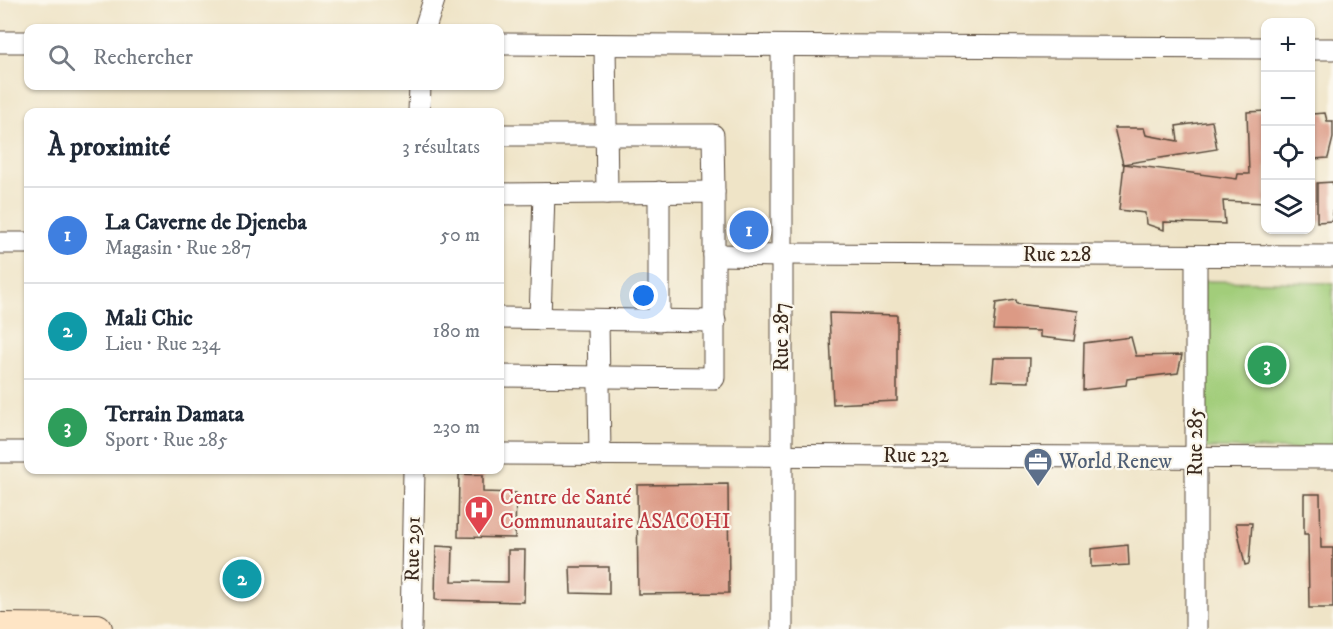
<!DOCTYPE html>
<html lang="fr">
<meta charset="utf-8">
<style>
:root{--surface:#fff;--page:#f2f2f3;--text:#1f2937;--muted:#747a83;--line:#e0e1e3;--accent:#b5179e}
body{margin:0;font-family:"IM FELL DW Pica",serif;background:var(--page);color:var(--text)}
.controls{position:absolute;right:18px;top:18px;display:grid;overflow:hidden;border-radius:12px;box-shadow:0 2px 4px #0004}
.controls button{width:54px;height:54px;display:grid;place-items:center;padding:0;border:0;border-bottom:2px solid var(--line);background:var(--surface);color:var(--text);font:30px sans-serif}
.you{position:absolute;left:644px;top:296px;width:21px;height:21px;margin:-15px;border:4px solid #fff;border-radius:50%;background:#1a73e8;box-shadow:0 0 0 9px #1a73e833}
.badge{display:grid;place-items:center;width:39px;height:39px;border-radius:50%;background:var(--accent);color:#fff;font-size:20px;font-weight:700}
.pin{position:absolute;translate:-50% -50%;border:3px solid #fff;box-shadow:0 2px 6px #0006}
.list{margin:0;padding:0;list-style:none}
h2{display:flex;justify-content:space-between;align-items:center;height:78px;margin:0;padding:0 24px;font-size:26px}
h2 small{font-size:20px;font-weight:400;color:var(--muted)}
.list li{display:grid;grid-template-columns:39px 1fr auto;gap:18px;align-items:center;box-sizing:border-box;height:96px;padding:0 24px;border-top:2px solid var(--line)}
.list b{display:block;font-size:22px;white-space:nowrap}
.list p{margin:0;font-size:20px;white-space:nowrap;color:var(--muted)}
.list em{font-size:20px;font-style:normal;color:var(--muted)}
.icon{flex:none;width:33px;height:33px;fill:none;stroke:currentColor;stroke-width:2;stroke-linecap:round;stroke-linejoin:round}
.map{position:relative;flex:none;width:1333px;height:629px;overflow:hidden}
.search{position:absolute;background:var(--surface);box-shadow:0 2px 4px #0004;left:24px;top:24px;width:480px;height:66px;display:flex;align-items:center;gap:15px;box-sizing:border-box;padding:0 21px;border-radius:12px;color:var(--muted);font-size:22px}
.panel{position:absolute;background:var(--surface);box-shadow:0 2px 4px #0004;left:24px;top:108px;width:480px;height:366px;border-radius:12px}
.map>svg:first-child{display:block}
.green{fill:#a2cd7a;stroke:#6e7c4c;stroke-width:1.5}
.building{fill:#dc9a85}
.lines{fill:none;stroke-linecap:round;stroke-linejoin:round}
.street-casing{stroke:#564637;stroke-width:23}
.secondary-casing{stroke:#564637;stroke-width:32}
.street{stroke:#fff;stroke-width:21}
.secondary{stroke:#fee5c5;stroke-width:30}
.labels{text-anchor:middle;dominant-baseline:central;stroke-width:4.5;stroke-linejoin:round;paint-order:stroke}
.street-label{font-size:21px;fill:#3b2a1e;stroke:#fbf7ec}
.service-label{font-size:21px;fill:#4e5e75;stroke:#fbf7ec;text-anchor:start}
.health-label{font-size:21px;fill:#be3a42;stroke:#fbf7ec;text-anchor:start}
</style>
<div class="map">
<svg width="1333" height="629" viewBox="0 0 1333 629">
<rect width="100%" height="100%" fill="#fbf7ec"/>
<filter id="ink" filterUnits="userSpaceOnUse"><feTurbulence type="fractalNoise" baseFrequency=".0167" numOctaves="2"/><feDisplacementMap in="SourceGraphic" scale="12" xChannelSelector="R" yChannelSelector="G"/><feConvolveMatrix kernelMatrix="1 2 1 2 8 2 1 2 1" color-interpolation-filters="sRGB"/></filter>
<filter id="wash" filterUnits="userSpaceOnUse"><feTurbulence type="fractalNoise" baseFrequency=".008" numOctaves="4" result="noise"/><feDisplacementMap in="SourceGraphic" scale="24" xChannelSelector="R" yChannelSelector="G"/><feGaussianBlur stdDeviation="1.35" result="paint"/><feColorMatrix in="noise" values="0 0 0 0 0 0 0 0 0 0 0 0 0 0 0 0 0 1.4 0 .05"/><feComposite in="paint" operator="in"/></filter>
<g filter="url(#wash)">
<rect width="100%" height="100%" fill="#efe4c7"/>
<path class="green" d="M1203,281L1333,283V450L1201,448Z"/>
<g id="blocks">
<g class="building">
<path d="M1266,111V203L1223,201L1225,224L1164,222V230L1146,224L1145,213L1119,210L1124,164L1237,179L1238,174H1249L1247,112Z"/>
<path d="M1325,113L1327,121H1333V138L1328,158L1313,159L1312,114Z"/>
<path d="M1212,121L1217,149L1123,164L1114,128H1144L1146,135L1178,141L1176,126Z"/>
<path d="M1333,182V221L1317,222V183Z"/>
<path d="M1016,300L1017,304L1078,311L1074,341L1040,337V331L993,330L996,303Z"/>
<path d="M829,313L897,315V401L833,404Z"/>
<path d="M1131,337L1136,356L1182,355L1178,373L1127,379L1126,385L1083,390L1084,343Z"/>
<path d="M994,358H1030L1029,382L992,381Z"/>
<path d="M459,474L483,475V492L516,493L515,538L458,537Z"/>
<path d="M728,484L729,593L638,594L637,485Z"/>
<path d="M1304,494H1320L1321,548H1333V608H1309L1308,534H1304Z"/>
<path d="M1236,523H1252L1249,564L1245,565Z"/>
<path d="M1128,545L1129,565L1091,567V549Z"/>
<path d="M436,546L453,547L452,581L508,582V550H525L524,602L435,600Z"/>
<path d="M570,567H609V594L571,593Z"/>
</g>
</g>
</g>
<g filter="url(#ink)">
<use href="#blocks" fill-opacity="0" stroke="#564637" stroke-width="1.5"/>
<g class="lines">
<g class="street-casing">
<g id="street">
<path d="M425,28L434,0"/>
<path d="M0,42H28"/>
<path d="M500,44L1266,48"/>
<path d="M605,45L607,193"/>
<path d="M1310,49H1333"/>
<path d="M419,112L420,86"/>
<path d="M500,135H713L714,192"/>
<path d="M659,192V321"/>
<path d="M500,194L714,192V378L500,376"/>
<path d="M0,243H28"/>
<path d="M782,254L1333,256"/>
<path d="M714,255L782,256"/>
<path d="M500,318L715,321"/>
<path d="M540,319L544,194"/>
<path d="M598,320L600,455"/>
<path d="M0,452H28"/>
<path d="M500,454L1333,458"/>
<path d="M411,629L414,470"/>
<path d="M782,629V46"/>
<path d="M1196,629V256"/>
</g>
</g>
<g class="secondary-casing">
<path id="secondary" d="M0,628L97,629"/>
</g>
<use href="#street" class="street"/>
<use href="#secondary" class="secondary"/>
</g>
</g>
<defs>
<g id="office-pin" transform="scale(1.5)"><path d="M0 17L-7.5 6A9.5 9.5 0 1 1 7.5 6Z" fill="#5c6f8a" stroke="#fbf7ec"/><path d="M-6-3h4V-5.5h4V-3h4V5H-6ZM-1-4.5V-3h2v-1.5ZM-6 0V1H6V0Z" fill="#fff"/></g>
<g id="hospital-pin" transform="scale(1.5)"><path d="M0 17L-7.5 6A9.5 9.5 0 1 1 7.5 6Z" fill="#e0444e" stroke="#fbf7ec"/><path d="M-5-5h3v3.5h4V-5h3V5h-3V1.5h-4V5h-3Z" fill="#fff"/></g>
</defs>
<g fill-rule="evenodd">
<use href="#office-pin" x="1038" y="462"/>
<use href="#hospital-pin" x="479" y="510"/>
</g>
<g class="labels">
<g class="street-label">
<text x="1057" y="255">Rue 228</text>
<text transform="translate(782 337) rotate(-90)">Rue 287</text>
<text transform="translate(1196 442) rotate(-90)">Rue 285</text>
<text x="916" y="456">Rue 232</text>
<text transform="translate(413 549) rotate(-89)">Rue 291</text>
</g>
<g class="service-label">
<text x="1059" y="462">World Renew</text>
</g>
<g class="health-label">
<text x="500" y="498">Centre de Santé<tspan x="500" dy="24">Communautaire ASACOHI</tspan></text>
</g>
</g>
</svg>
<div class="controls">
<button>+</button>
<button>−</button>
<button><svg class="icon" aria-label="locate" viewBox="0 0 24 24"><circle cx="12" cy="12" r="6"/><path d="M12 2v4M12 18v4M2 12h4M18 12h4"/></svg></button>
<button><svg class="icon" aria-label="layers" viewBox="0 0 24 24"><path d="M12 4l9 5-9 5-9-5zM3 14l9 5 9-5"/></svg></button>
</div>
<div class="you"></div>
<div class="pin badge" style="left:749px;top:230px;background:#3f7fe0">1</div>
<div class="pin badge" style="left:242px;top:579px;background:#0f9aa8">2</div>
<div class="pin badge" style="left:1267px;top:365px;background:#2e9e5b">3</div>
<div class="search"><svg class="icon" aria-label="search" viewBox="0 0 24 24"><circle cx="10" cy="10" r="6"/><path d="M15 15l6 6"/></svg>Rechercher</div>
<section class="panel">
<h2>À proximité<small>3 résultats</small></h2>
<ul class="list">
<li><span class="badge" style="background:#3f7fe0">1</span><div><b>La Caverne de Djeneba</b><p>Magasin · Rue 287</p></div><em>50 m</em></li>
<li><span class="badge" style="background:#0f9aa8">2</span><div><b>Mali Chic</b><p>Lieu · Rue 234</p></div><em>180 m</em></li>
<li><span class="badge" style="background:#2e9e5b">3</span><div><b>Terrain Damata</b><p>Sport · Rue 285</p></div><em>230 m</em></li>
</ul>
</section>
</div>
